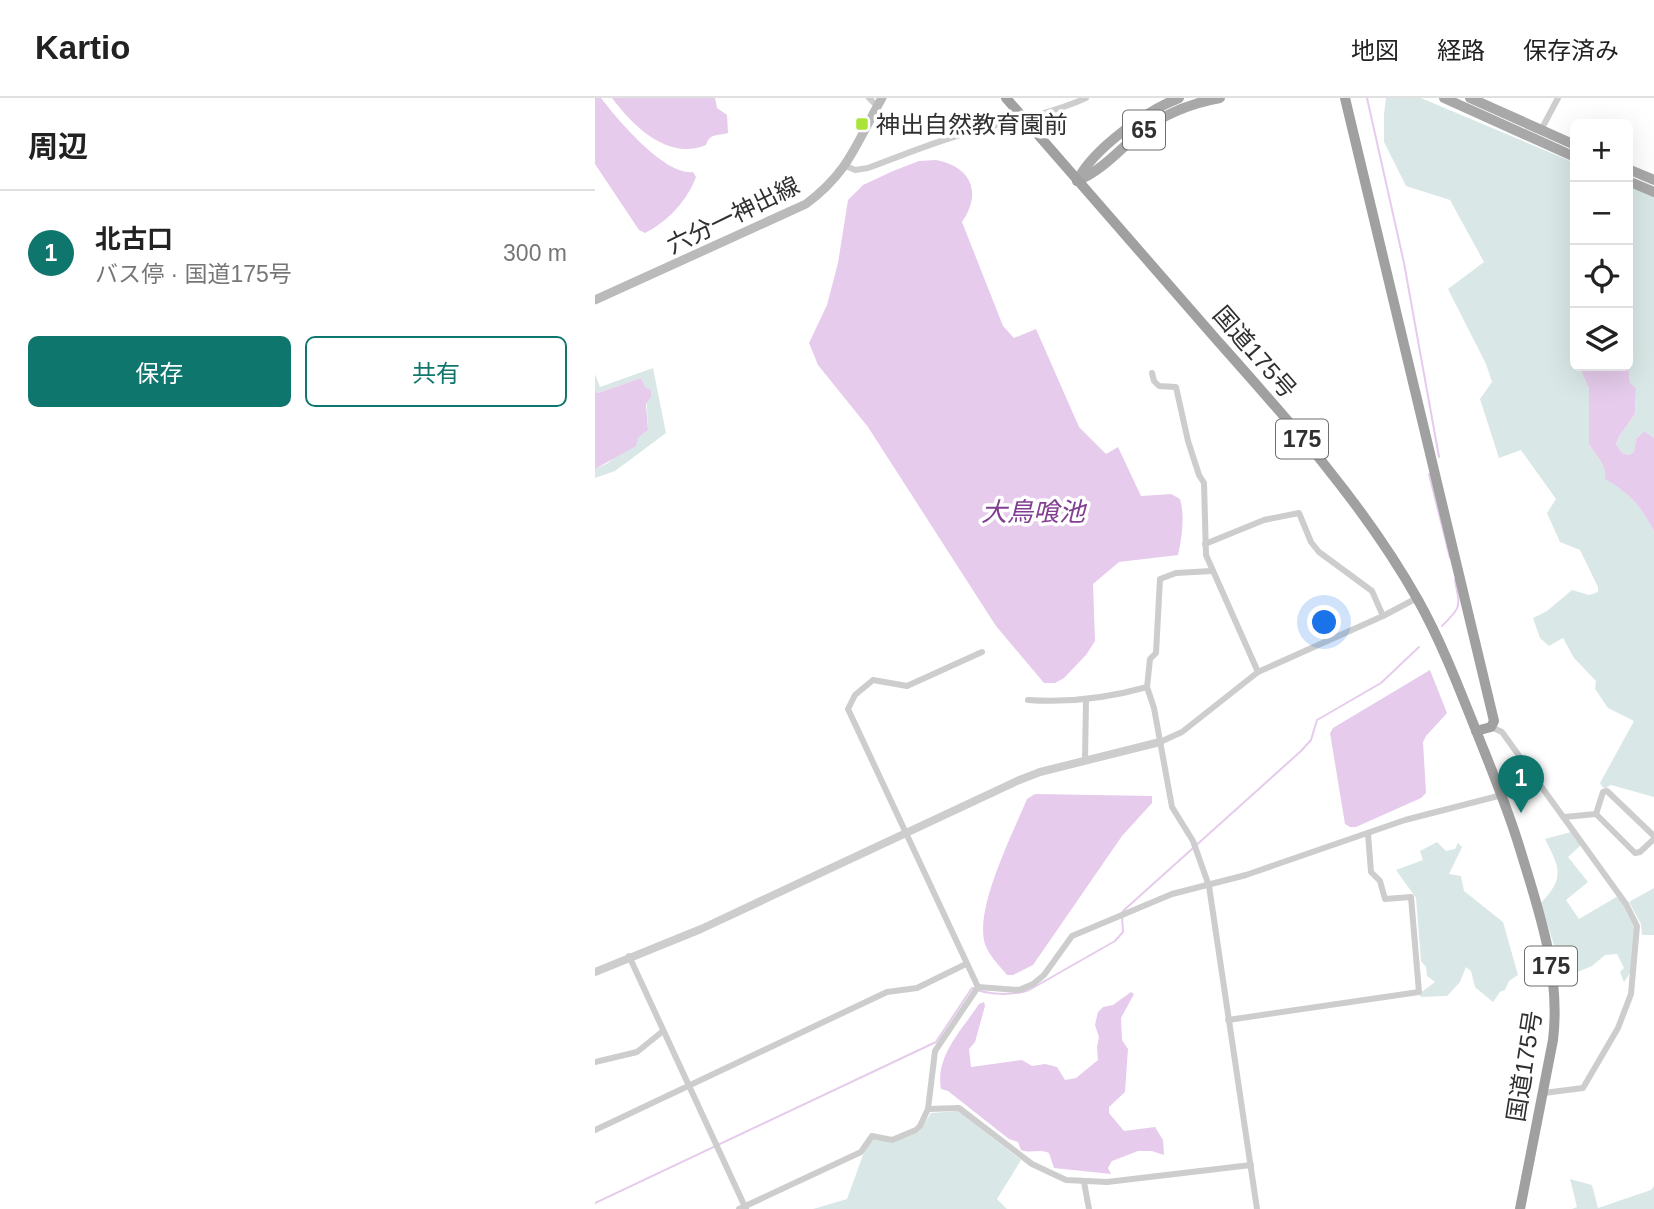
<!DOCTYPE html>
<html lang="ja">
<meta charset="utf-8">
<style>
:root{--surface:#fff;--page:#f2f2f2;--text:#222;--muted:#767676;--line:#e0e0e0;--accent:#0f766e}
body{margin:0;font-family:Helvetica,"Noto Sans JP",sans-serif;background:var(--page);color:var(--text)}
.controls{position:absolute;right:21px;top:21px;display:grid;overflow:hidden;border-radius:10px;box-shadow:0 7px 28px #0002}
.controls button{width:63px;height:63px;display:grid;place-items:center;padding:0;border:0;border-bottom:2px solid var(--line);background:var(--surface);color:var(--text);font:35px sans-serif}
.you{position:absolute;left:730px;top:525px;width:24px;height:24px;margin:-18px;border:5px solid #fff;border-radius:50%;background:#1a73e8;box-shadow:0 0 0 10px #1a73e833}
.badge{display:grid;place-items:center;width:46px;height:46px;border-radius:50%;background:var(--accent);color:#fff;font-size:23px;font-weight:700}
.pin{position:absolute;translate:-50% -58px;filter:drop-shadow(0 2px 4px #0008)}
.pin::after{content:'';position:absolute;top:37px;width:24px;height:21px;background:inherit;clip-path:polygon(0 0,100% 0,50% 100%)}
.list{margin:0;padding:0;list-style:none}
h2{display:flex;justify-content:space-between;align-items:center;height:91px;margin:0;padding:0 28px;font-size:30px}
h2 small{font-size:23px;font-weight:400;color:var(--muted)}
.list li{display:grid;grid-template-columns:46px 1fr auto;gap:21px;align-items:center;box-sizing:border-box;height:126px;padding:0 28px;border-top:2px solid var(--line)}
.list b{display:block;font-size:26px;white-space:nowrap}
.list p{margin:0;font-size:23px;white-space:nowrap;color:var(--muted)}
.list em{font-size:23px;font-style:normal;color:var(--muted)}
.actions{display:flex;gap:14px;padding:21px 28px}
.actions a{flex:1;padding:16px 0;border:2px solid var(--accent);border-radius:10px;text-align:center;font-size:24px;color:var(--accent)}
.actions .main{background:var(--accent);color:#fff}
.icon{flex:none;width:38px;height:38px;fill:none;stroke:currentColor;stroke-width:2;stroke-linecap:round;stroke-linejoin:round}
.map{position:relative;flex:none;width:1059px;height:1111px;overflow:hidden}
header{display:flex;align-items:center;gap:42px;box-sizing:border-box;height:98px;padding:0 35px;background:var(--surface);border-bottom:2px solid var(--line)}
header strong{font-size:33px}
nav{display:flex;gap:38px;margin-inline-start:auto;font-size:24px}
main{display:flex}
aside{flex:1;background:var(--surface)}
.map>svg:first-child{display:block}
.green{fill:#d9e8e6}
.water{fill:#e6cbec}
.lines{fill:none;stroke-linecap:round;stroke-linejoin:round}
.stream{stroke:#e6cbec;stroke-width:2}
.minor{stroke:#cdcdcd;stroke-width:6}
.tertiary{stroke:#cdcdcd;stroke-width:8}
.secondary{stroke:#bababa;stroke-width:9}
.primary{stroke:#a8a8a8;stroke-width:10}
.trunk{stroke:#a0a0a0;stroke-width:10}
.poi-dot{fill:#a9e436;stroke:#fff;stroke-width:2.5}
.labels{text-anchor:middle;dominant-baseline:central;stroke-width:7;stroke-linejoin:round;paint-order:stroke}
.shield{fill:#fff;stroke:#6e6e6e;stroke-width:2}
.shield-label{font-size:23px;font-weight:bold;fill:#303030}
.poi-label{font-size:24px;fill:#303030;stroke:#fff;text-anchor:start}
.street-label{font-size:24px;fill:#303030;stroke:#fff}
.water-label{font-size:26px;font-style:italic;fill:#823e92;stroke:#fff}
</style>
<header>
<strong>Kartio</strong>
<nav><a>地図</a><a>経路</a><a>保存済み</a></nav>
</header>
<main>
<aside>
<h2>周辺<small></small></h2>
<ul class="list">
<li><span class="badge">1</span><div><b>北古口</b><p>バス停 · 国道175号</p></div><em>300 m</em></li>
</ul>
<div class="actions"><a class="main">保存</a><a>共有</a></div>
</aside>
<div class="map">
<svg width="1059" height="1111" viewBox="0 0 1059 1111">
<rect width="100%" height="100%" fill="#fff"/>
<g class="green">
<path d="M791,0H826L980,65V268H984L994,291V346C1000,358 1012,365 1011,381C1036,396 1046,408 1059,434V699L1016,687L1009,691L1005,685L1039,623L1013,610L1000,591L1001,583L979,560L968,540L954,548L945,540L938,520L952,513L977,492L994,497L1003,494V489L985,452L965,444L952,415L961,401L926,352L904,360L885,301L897,284L891,266L853,191L889,164L855,102L811,88L789,44V16Z"/>
<path d="M1033,87L1059,98V340L1049,333L1041,341L1039,354L1034,357L1027,355L1021,346L1025,337L1040,316L1041,290L1035,285L1033,268Z"/>
<path d="M58,270L71,335L20,373L0,380V371L13,365L53,332L51,290L46,280L3,295L0,293V276L5,289Z"/>
<path d="M976,734L986,747L973,759L993,784L971,802L984,821L1023,798L1038,820L1040,829L1037,872L1029,884L1025,874L1029,870L1022,856L1010,857L997,868L973,878L970,883L946,805C971,779 964,769 950,741Z"/>
<path d="M842,744L851,753L860,751L863,745L867,749L854,776L866,778L869,793L908,824L923,877L914,883L910,892L905,894L898,904L880,889L876,873L871,869L865,884L852,898L826,899L824,896L840,884L832,878L831,869L826,863L821,800L801,772L828,762L825,753Z"/>
<path d="M1059,790V837H1047L1046,826L1034,804Z"/>
<path d="M364,1013L426,1062L402,1101L412,1111H218L252,1101L268,1057L278,1040L296,1045L324,1034L336,1015Z"/>
<path d="M975,1081L997,1087L1003,1110L1056,1092L1059,1088V1111H977L982,1109Z"/>
</g>
<g class="water">
<path d="M0,0H6C22,21 70,78 98,74L101,79C92,103 72,124 50,135L44,132L0,66Z"/>
<path d="M17,0H120L122,10L132,17L133,35C122,38 115,35 111,47C73,63 38,28 17,0Z"/>
<path d="M341,62C377,69 387,95 367,124L408,228L419,240L441,231L484,329L511,356L523,349L546,398L576,396L585,401C590,418 587,439 583,457L524,464L498,486L500,543L491,557L469,580L460,585H449L401,528L273,329L223,267L214,245L232,207L243,165L253,102L268,87L298,73L324,63Z"/>
<path d="M984,268H1017L1025,273L1033,268L1035,285L1041,290L1040,316L1025,337L1021,346L1027,355L1034,357L1039,354L1041,341L1049,333L1059,340V434C1046,408 1036,396 1010,381C1012,365 1000,358 994,346V291Z"/>
<path d="M46,280L51,290L56,292V299L51,306L53,332L43,340L41,348L0,371V293L3,295Z"/>
<path d="M835,572L852,615L831,638L828,644L831,695L826,700L761,729H755L750,726L735,635L738,630Z"/>
<path d="M440,696L557,698V705L527,738L438,867L418,877H412C404,867 394,858 390,846C379,811 418,735 432,701Z"/>
<path d="M536,894L539,896L526,920L527,942L533,951L530,994L514,1009V1015L529,1033L560,1029L568,1042L569,1057L557,1053H543L517,1063L513,1070L516,1076L459,1070L454,1055C444,1050 436,1056 426,1052L423,1044L414,1041L353,993L346,991C340,958 367,932 384,906L389,904L390,908L380,944L374,951L376,969L427,962L437,968L450,966L462,969L470,982L481,980L503,962L502,949L504,939L500,927L503,914L508,909L518,907Z"/>
</g>
<g class="lines">
<g class="stream">
<path d="M772,0L809,165L844,359"/>
<path d="M834,376L855,460"/>
<path d="M847,528C867,508 865,510 860,482"/>
<path d="M528,813L706,653L716,642L722,622L786,585L824,549"/>
<path d="M0,1105L341,944L377,890C393,897 417,898 434,892L520,843L528,834L527,818"/>
</g>
<g class="minor">
<path d="M274,0L282,8"/>
<path d="M946,32L963,0"/>
<path d="M251,68L260,72L273,70C303,59 334,46 365,37C407,24 451,18 491,0"/>
<path d="M557,275L559,283L564,288L581,289L593,343L604,377L609,385L611,457L663,574"/>
<path d="M610,446L669,422L704,415L716,444L724,454L777,493L788,518"/>
<path d="M552,589L555,561L561,555L565,481L581,475L617,473"/>
<path d="M433,602C474,605 513,600 552,589L559,610L577,709L598,743L614,788L662,1111"/>
<path d="M896,629L907,634L1031,806L1042,828L1036,896L1023,930L988,990L949,995"/>
<path d="M565,644L587,634L663,574L788,518L822,500"/>
<path d="M490,663L491,602"/>
<path d="M1001,716L1040,755L1045,754L1059,741"/>
<path d="M969,719L1001,716L1008,694L1012,693L1059,738"/>
<path d="M34,858L151,1111"/>
<path d="M383,889L424,892L438,886L449,877L477,838L577,796L651,777L810,722L907,697"/>
<path d="M383,889L253,611L260,597L278,582L312,588L387,554"/>
<path d="M633,922L824,894L816,799L790,801L785,783L776,774L773,736"/>
<path d="M0,964L42,954L68,933"/>
<path d="M333,1011L364,1010L437,1066L471,1082L512,1084L656,1067"/>
<path d="M0,1032L292,894L322,890L371,866"/>
<path d="M489,1084L494,1111"/>
<path d="M144,1111L266,1054L277,1038L297,1042L321,1032L325,1028L333,1011L340,953L383,889"/>
</g>
<path class="tertiary" d="M0,874L106,831L422,683L445,674L565,644"/>
<path class="secondary" d="M0,202L211,106C255,73 261,45 287,0"/>
<g class="primary">
<path d="M849,0L980,59"/>
<path d="M875,0L980,47"/>
<path d="M1033,71L1059,82"/>
<path d="M482,83C508,72 525,51 546,34C569,16 597,5 625,0"/>
<path d="M482,83C498,51 551,13 584,0"/>
<path d="M1033,83L1059,94"/>
</g>
<g class="trunk">
<path d="M411,0C481,81 551,161 621,241C694,323 769,406 823,502C847,545 864,590 882,635C897,673 913,711 925,751C944,813 966,876 958,942L925,1111"/>
<path d="M750,0L899,623L896,629L881,633"/>
</g>
</g>
<rect class="poi-dot" x="260" y="19" width="14" height="14" rx="3.5"/>
<g class="labels">
<g class="shield">
<rect x="528" y="12.5" width="42" height="39" rx="5"/>
<rect x="681" y="321.5" width="52" height="39" rx="5"/>
<rect x="930" y="848.5" width="52" height="39" rx="5"/>
</g>
<g class="shield-label">
<text x="549" y="32">65</text>
<text x="707" y="341">175</text>
<text x="956" y="868">175</text>
</g>
<g class="poi-label">
<text x="281" y="26">神出自然教育園前</text>
</g>
<g class="street-label">
<text transform="translate(138 117) rotate(-26)">六分一神出線</text>
<text transform="translate(660 254) rotate(49)">国道175号</text>
<text transform="translate(929 968) rotate(-81)">国道175号</text>
</g>
<g class="water-label">
<text x="438" y="414">大鳥喰池</text>
</g>
</g>
</svg>
<div class="controls">
<button>+</button>
<button>−</button>
<button><svg class="icon" aria-label="locate" viewBox="0 0 24 24"><circle cx="12" cy="12" r="6"/><path d="M12 2v4M12 18v4M2 12h4M18 12h4"/></svg></button>
<button><svg class="icon" aria-label="layers" viewBox="0 0 24 24"><path d="M12 4l9 5-9 5-9-5zM3 14l9 5 9-5"/></svg></button>
</div>
<div class="you"></div>
<div class="pin badge" style="left:926px;top:715px">1</div>
</div>
</main>
